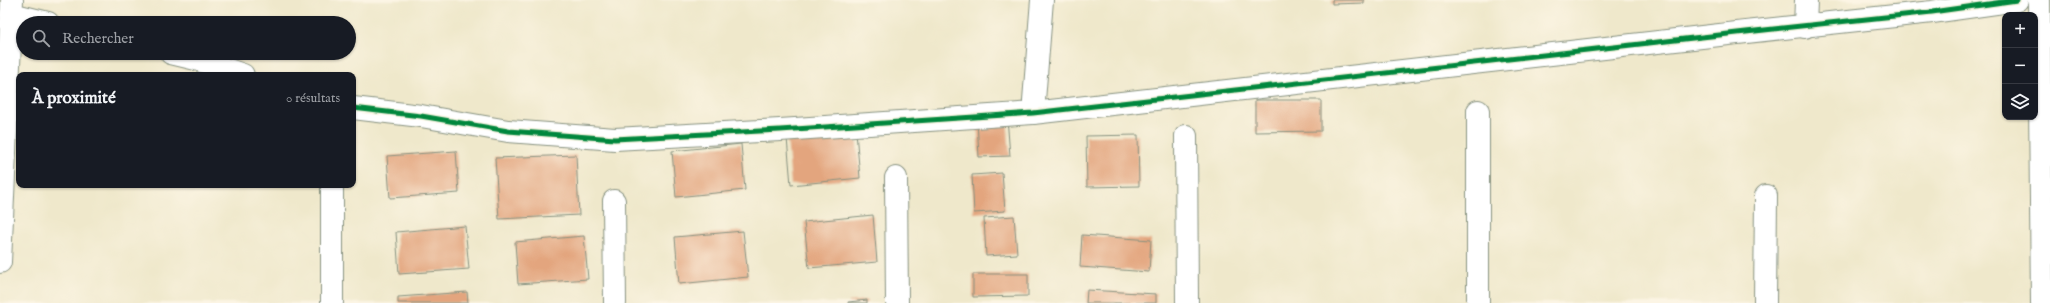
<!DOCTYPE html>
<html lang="fr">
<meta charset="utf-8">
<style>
:root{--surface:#171b24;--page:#20242c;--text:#f1f3f6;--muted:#9ea1a6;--line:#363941}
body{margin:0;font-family:"IM FELL English",serif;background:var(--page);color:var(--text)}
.controls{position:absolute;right:12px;top:12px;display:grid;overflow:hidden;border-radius:8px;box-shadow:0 1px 3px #0004}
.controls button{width:36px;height:36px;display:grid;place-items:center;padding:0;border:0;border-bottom:1px solid var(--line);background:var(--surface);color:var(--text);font:20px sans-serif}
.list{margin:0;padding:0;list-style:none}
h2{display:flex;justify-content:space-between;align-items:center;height:52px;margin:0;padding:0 16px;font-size:17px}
h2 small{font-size:13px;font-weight:400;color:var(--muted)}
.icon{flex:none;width:22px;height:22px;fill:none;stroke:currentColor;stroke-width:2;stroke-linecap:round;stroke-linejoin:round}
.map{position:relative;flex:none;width:2050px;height:303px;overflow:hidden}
.search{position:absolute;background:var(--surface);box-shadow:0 1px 3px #0004;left:16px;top:16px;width:340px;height:44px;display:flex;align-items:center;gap:10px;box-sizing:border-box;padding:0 14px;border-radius:22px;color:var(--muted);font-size:15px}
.panel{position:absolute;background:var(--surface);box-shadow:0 1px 3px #0004;left:16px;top:72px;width:340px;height:116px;border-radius:8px}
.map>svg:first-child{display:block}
.building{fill:#e3a57e}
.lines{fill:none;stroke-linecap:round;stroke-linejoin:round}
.minor-casing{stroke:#879280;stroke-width:24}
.minor{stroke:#fff;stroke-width:22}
.cycleway-casing{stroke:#fcf5e5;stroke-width:8}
.cycleway{stroke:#00873e;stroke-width:5}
</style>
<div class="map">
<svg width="2050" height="303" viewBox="0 0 2050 303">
<rect width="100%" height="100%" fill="#fcf5e5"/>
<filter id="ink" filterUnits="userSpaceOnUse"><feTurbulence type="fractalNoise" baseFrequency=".025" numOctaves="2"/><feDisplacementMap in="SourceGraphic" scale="8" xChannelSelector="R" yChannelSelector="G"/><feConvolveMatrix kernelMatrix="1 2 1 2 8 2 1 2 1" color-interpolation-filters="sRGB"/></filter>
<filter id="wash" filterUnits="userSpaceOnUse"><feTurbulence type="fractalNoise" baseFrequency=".012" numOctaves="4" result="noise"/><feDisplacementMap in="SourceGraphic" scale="16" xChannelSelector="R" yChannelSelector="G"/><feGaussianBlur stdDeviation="0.9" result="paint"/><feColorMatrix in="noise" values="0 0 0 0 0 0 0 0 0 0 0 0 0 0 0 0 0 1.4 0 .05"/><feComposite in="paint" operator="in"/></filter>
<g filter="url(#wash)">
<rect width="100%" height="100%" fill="#efe8cb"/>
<g id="blocks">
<g class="building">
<path d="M1332,0H1364V3L1332,4Z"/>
<path d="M1255,100H1321V131L1255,132Z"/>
<path d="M1007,117L1010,156L979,157L977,119Z"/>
<path d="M856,132L860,178L791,185L787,138Z"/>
<path d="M1138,135L1139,186L1087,187L1086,136Z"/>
<path d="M741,144L745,190L676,197L672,151Z"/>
<path d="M456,151L459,193L390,198L387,156Z"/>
<path d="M576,155L579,215L499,219L495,158Z"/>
<path d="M1002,173L1005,211L974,213L972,175Z"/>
<path d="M873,215L877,262L809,268L804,222Z"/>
<path d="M1014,216L1017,254L986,256L984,218Z"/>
<path d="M465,226L469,269L399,274L396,232Z"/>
<path d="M743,231L748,277L679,284L675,237Z"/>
<path d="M1082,235L1151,240L1149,272L1080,267Z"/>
<path d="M584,236L588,279L518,284L515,242Z"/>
<path d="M973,274H1028V296L973,297Z"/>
<path d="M1087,290L1156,294V303H1086Z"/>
<path d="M467,292L468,303H398V297Z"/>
<path d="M867,300V303H848V302Z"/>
</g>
</g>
</g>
<g filter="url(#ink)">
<use href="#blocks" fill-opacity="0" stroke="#879280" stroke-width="1"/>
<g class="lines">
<g class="minor-casing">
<g id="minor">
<path d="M2039,0L2042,303"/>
<path d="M11,14L48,23"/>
<path d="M1805,27L1806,0"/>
<path d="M171,53L196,59L243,75"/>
<path d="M353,108L421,116L508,131L615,139L780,130L1033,113L1746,32L1932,12L2017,0"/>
<path d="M1478,111V303"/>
<path d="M1033,113L1042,0"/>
<path d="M1186,136L1187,303"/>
<path d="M896,178L897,303"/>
<path d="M614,201L615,303"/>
<path d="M0,262L12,0"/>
<path d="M332,303V185"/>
<path d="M1765,303L1766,196"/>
</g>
</g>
<use href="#minor" class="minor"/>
<g class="cycleway-casing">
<path id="cycleway" d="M353,108L421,116L508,131L615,139L780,130L1033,113L1746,32L1932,12L2017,0"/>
</g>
<use href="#cycleway" class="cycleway"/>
</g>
</g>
</svg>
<div class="controls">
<button>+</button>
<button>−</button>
<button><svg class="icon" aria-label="layers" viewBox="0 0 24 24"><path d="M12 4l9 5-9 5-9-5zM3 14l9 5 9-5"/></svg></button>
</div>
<div class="search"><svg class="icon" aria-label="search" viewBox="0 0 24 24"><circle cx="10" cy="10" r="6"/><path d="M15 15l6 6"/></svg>Rechercher</div>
<section class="panel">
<h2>À proximité<small>0 résultats</small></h2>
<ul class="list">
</ul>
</section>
</div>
